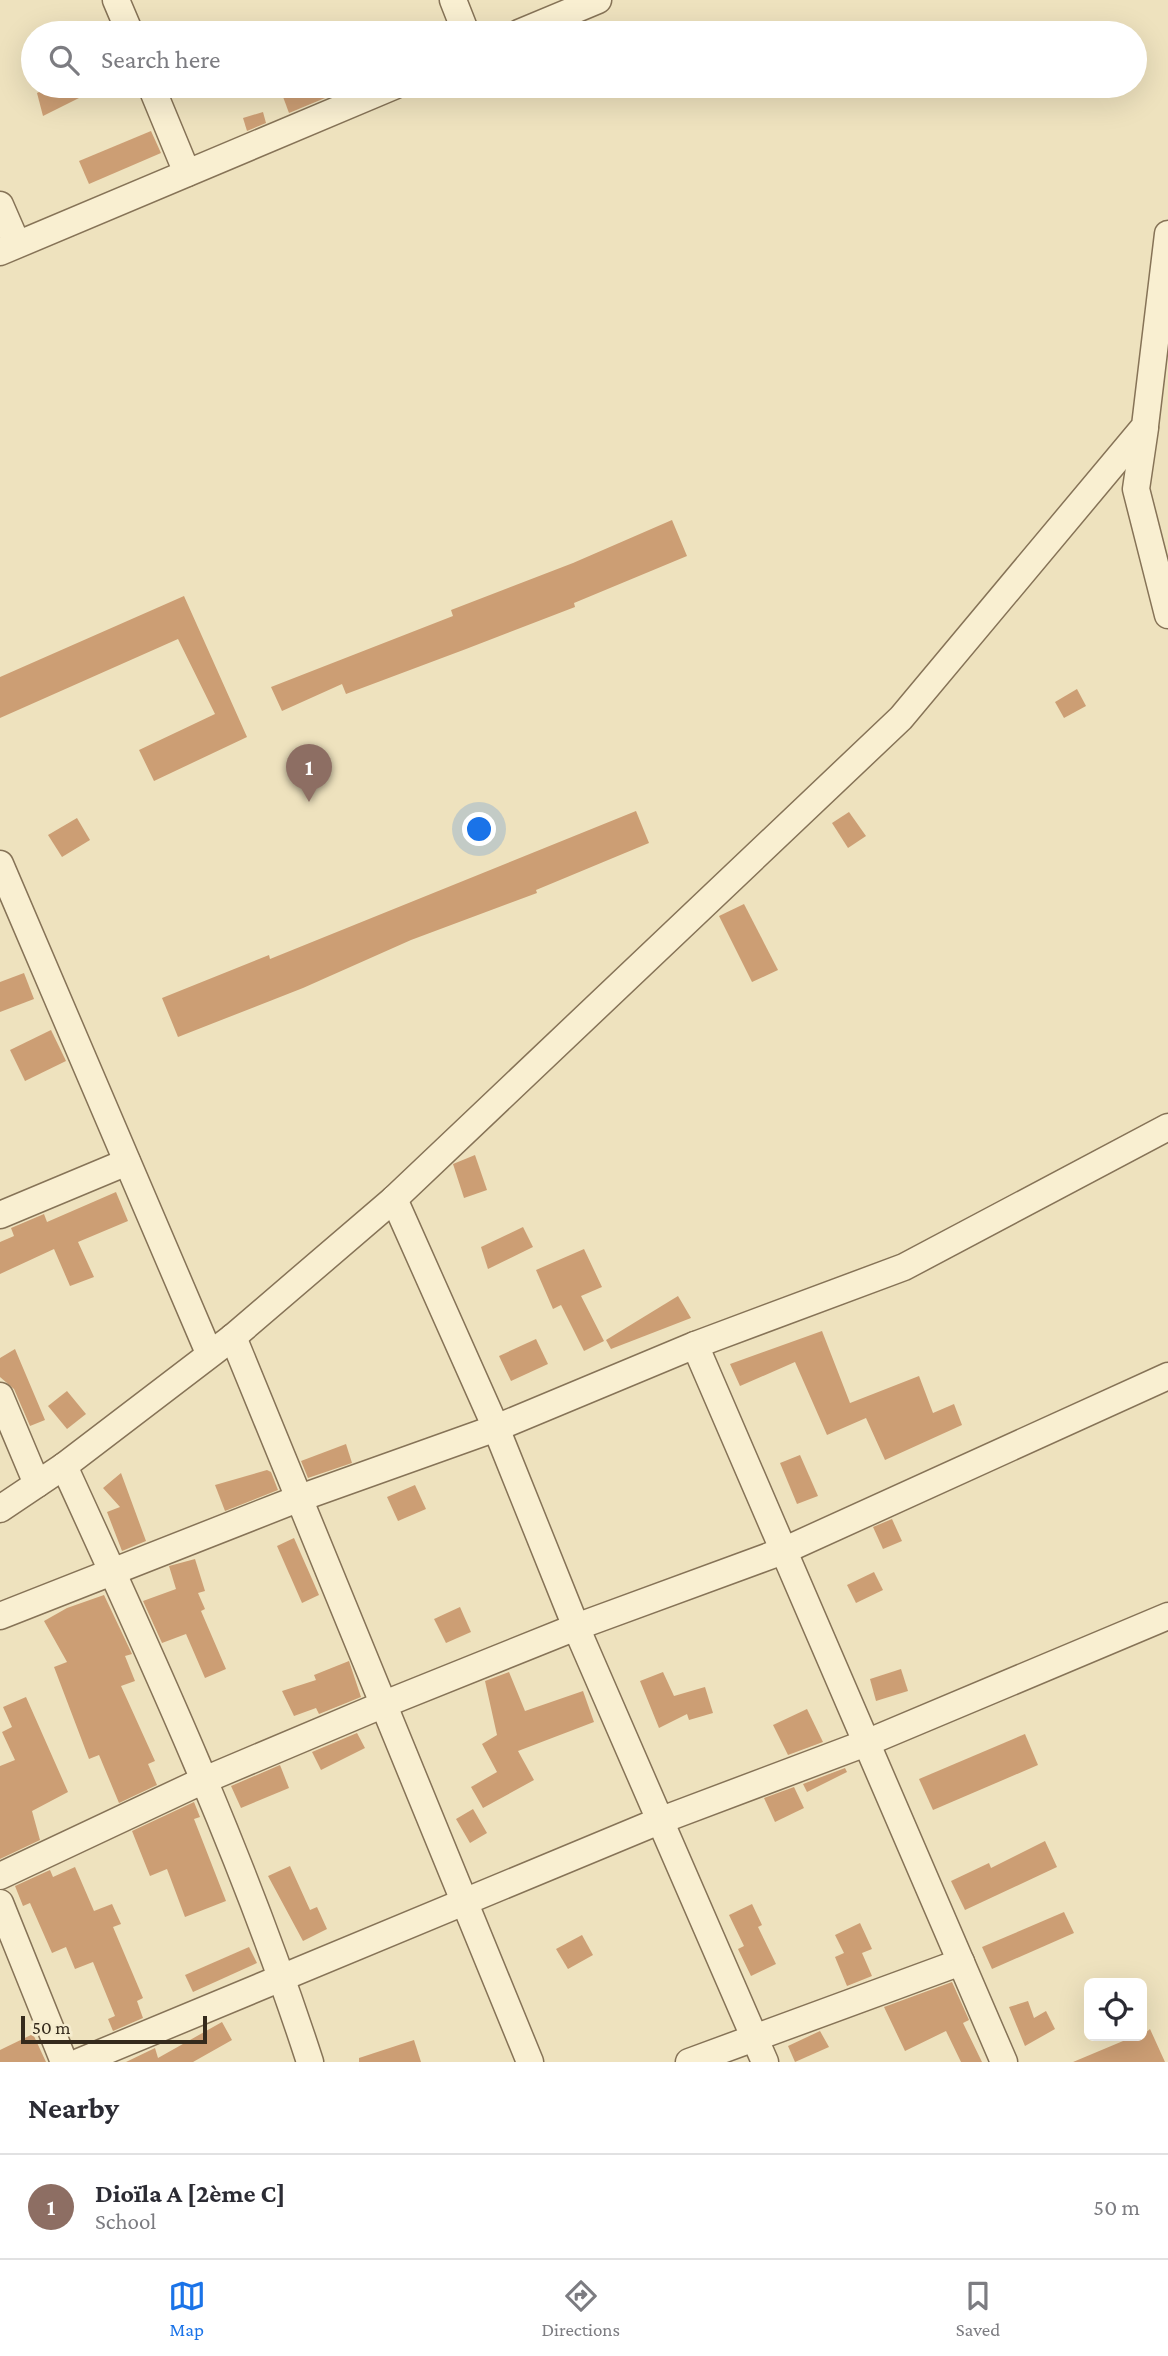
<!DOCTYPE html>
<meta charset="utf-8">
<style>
:root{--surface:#fff;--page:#f7f7f7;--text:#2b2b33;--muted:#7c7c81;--line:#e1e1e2;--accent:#1a73e8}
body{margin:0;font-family:"Crimson Pro",serif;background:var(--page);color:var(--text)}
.controls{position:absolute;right:21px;bottom:21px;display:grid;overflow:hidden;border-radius:10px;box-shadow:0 7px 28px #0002}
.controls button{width:63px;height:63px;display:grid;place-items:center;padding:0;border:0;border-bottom:2px solid var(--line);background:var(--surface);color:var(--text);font:35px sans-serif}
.scale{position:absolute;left:21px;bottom:18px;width:186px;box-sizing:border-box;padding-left:7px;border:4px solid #352a1c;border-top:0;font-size:19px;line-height:24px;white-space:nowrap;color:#352a1c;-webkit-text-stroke:5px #f5ecce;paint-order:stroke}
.you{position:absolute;left:480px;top:830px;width:24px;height:24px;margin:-18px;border:5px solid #fff;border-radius:50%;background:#1a73e8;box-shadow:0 0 0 10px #1a73e833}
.badge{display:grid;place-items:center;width:46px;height:46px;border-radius:50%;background:var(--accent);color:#fff;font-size:23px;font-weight:700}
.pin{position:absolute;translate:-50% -58px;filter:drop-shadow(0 2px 4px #0008)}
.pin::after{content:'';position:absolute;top:37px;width:24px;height:21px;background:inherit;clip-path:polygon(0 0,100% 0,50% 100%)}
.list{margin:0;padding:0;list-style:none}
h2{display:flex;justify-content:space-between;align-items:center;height:91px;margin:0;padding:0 28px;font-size:30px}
h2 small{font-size:23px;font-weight:400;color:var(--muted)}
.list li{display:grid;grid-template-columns:46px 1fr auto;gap:21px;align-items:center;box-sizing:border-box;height:105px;padding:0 28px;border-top:2px solid var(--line)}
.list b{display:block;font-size:26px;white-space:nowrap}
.list p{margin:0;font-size:23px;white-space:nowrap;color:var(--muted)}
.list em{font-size:23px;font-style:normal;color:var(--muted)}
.icon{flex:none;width:38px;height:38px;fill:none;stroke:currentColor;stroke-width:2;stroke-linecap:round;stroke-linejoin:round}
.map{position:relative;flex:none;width:1168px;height:2062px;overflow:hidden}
.search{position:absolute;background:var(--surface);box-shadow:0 7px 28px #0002;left:21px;right:21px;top:21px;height:77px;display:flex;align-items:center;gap:18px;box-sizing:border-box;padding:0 24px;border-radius:38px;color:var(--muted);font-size:26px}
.sheet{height:196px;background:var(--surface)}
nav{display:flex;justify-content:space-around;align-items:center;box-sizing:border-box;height:98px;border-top:2px solid var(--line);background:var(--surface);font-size:19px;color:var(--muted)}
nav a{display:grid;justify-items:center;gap:4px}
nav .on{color:var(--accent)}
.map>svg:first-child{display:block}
.building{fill:#cc9e74}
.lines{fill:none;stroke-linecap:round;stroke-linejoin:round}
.street-casing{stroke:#867357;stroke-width:29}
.street{stroke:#f9efd1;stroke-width:26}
</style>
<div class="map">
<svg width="1168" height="2062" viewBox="0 0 1168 2062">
<rect width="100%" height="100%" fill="#eee2be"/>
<g class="building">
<path d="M52,86H103L43,116L37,93Z"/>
<path d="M279,86H354L289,113Z"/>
<path d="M263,112L266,123L247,131L243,118Z"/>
<path d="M151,131L161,153L89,184L79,161Z"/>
<path d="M672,520L687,556L574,603L575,607L466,649L346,694L342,684L282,711L271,687L453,616L451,610L573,563Z"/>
<path d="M184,596L247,737L154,781L139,750L215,714L178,639L0,718V677Z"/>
<path d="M1077,689L1086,706L1064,718L1055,702Z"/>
<path d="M636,811L649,843L536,890L537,893L411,940L303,988L178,1037L162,998L269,955L270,959Z"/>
<path d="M849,812L866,836L848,848L832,823Z"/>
<path d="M77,818L90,840L62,857L48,835Z"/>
<path d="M744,904L778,970L752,982L719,916Z"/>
<path d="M24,973L34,999L0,1012V982Z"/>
<path d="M51,1030L66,1061L25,1081L10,1050Z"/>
<path d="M475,1155L487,1190L464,1198L453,1164Z"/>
<path d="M116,1192L128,1221L78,1242L94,1277L70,1286L54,1249L0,1274V1242L14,1236L11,1228L44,1214L47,1222Z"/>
<path d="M523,1227L533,1247L488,1269L481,1247Z"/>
<path d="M584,1249L602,1287L581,1296L604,1341L584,1351L561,1305L553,1309L536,1270Z"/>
<path d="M678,1296L691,1318L611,1349L606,1340Z"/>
<path d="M822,1331L850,1403L919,1376L933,1413L954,1404L962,1425L885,1460L866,1418L827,1435L795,1362L740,1386L730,1364Z"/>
<path d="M536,1339L548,1364L511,1381L499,1356Z"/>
<path d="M15,1349L45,1420L30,1426L14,1389L0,1377V1358Z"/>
<path d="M67,1391L86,1414L67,1429L48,1406Z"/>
<path d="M346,1444L352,1463L308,1478L301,1461Z"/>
<path d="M800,1455L818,1496L797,1504L780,1463Z"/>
<path d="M267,1470L271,1472L278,1490L225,1511L215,1485Z"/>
<path d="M121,1473L146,1541L122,1551L107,1512L120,1507L103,1488Z"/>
<path d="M415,1485L426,1509L398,1521L387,1497Z"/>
<path d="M892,1519L902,1541L883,1549L873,1527Z"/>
<path d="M294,1538L319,1595L302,1603L277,1546Z"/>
<path d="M195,1559L205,1591L198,1593L205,1609L201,1611L226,1669L205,1678L186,1634L162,1643L143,1601L176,1589L169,1566Z"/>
<path d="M874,1572L883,1590L856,1603L847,1585Z"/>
<path d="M104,1595L132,1654L125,1656L135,1681L121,1686L155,1761L148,1764L157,1785L119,1803L99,1755L89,1759L54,1667L67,1662L44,1621L67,1608Z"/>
<path d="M460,1607L471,1632L446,1643L434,1619Z"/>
<path d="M349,1661L361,1697L319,1714L316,1708L294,1716L282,1691L316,1680L314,1675Z"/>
<path d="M901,1669L908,1691L876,1701L870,1679Z"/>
<path d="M509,1672L525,1711L583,1691L594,1722L518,1751L534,1780L483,1808L471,1787L497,1772L482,1744L497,1735L485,1681Z"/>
<path d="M663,1672L674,1696L705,1687L713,1713L689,1720L687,1714L659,1728L640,1681Z"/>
<path d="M26,1697L68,1792L32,1811L40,1840L0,1859V1766L15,1760L2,1732L12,1727L3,1707Z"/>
<path d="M807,1709L823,1742L788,1755L773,1725Z"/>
<path d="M357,1733L365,1748L321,1770L312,1752Z"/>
<path d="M1025,1734L1038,1765L933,1810L919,1779Z"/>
<path d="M280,1765L289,1788L241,1808L231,1786Z"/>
<path d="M845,1768L847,1772L807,1792L803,1784Z"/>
<path d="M794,1787L804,1808L775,1822L764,1798Z"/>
<path d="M194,1802L200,1817L194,1819L226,1901L185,1917L167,1869L150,1876L132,1831Z"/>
<path d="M473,1809L487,1833L470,1843L456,1819Z"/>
<path d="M1045,1841L1057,1867L965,1910L951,1881L989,1863L991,1868Z"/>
<path d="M290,1866L310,1910L317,1907L327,1929L303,1941L268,1876Z"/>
<path d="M75,1867L94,1911L112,1904L121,1924L113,1927L143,1998L137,2001L143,2018L113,2031L108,2019L115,2016L93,1962L75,1969L66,1947L52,1953L30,1903L23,1906L15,1886L50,1870L53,1877Z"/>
<path d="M752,1904L762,1925L758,1927L776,1964L751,1976L738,1949L744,1946L729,1915Z"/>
<path d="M1064,1912L1074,1933L992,1969L982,1947Z"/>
<path d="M860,1923L872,1949L862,1953L872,1976L847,1986L835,1957L844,1953L835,1935Z"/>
<path d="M582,1935L593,1955L568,1969L556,1949Z"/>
<path d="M249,1947L257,1963L193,1992L185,1975Z"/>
<path d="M952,1982L969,2020L963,2023L982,2062H961L946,2031L905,2051L884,2007Z"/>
<path d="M1028,2001L1034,2018L1046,2011L1055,2029L1025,2046L1009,2007Z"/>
<path d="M222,2022L232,2040L193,2062H126L155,2048L158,2058Z"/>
<path d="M1150,2029L1165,2062H1073L1135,2036H1142Z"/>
<path d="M820,2031L829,2047L795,2062L788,2046Z"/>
<path d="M33,2034L46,2062H0V2050Z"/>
<path d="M414,2040L421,2062H359V2058Z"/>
</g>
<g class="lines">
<g class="street-casing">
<g id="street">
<path d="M116,0L130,33"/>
<path d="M453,0L466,33"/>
<path d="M519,33L598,0"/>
<path d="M151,86L187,173"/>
<path d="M0,205L17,244"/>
<path d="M0,252L394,86"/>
<path d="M1145,428L1136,489L1168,615"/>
<path d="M0,864L209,1353"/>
<path d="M394,1199L496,1428L576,1627L765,2062"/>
<path d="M0,1215L127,1162"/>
<path d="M233,1337L530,2062"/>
<path d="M695,1345L1004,2062"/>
<path d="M0,1396L37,1484"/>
<path d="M64,1466C153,1660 244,1858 310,2062"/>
<path d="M0,1509L64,1466L233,1337L394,1199L901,718L1145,426L1168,234"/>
<path d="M0,1616L300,1498L496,1428L695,1345L904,1267L1168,1127"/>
<path d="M0,1876L202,1781L382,1705L576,1627L783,1551L1168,1376"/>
<path d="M0,1903L64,2062"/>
<path d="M79,2062L659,1821L866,1743L1168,1616"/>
<path d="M689,2062L961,1962"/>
</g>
</g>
<use href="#street" class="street"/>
</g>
</svg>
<div class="controls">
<button><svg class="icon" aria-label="locate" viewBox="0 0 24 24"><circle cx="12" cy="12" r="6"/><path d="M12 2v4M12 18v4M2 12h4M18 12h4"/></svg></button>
</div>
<div class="scale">50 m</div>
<div class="you"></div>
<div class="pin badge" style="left:309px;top:802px;background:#8d6e63">1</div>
<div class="search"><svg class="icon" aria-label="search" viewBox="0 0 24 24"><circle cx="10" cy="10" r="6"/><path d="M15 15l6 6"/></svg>Search here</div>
</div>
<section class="sheet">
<h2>Nearby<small></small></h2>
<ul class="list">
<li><span class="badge" style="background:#8d6e63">1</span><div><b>Dioïla A [2ème C]</b><p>School</p></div><em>50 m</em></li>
</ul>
</section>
<nav>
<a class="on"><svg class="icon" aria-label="map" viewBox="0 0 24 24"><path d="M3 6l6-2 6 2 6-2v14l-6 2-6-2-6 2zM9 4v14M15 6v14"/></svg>Map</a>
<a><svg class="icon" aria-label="directions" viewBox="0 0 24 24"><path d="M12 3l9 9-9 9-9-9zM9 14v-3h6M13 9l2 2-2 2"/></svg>Directions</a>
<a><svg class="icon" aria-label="saved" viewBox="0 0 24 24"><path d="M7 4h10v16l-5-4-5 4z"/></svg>Saved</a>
</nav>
